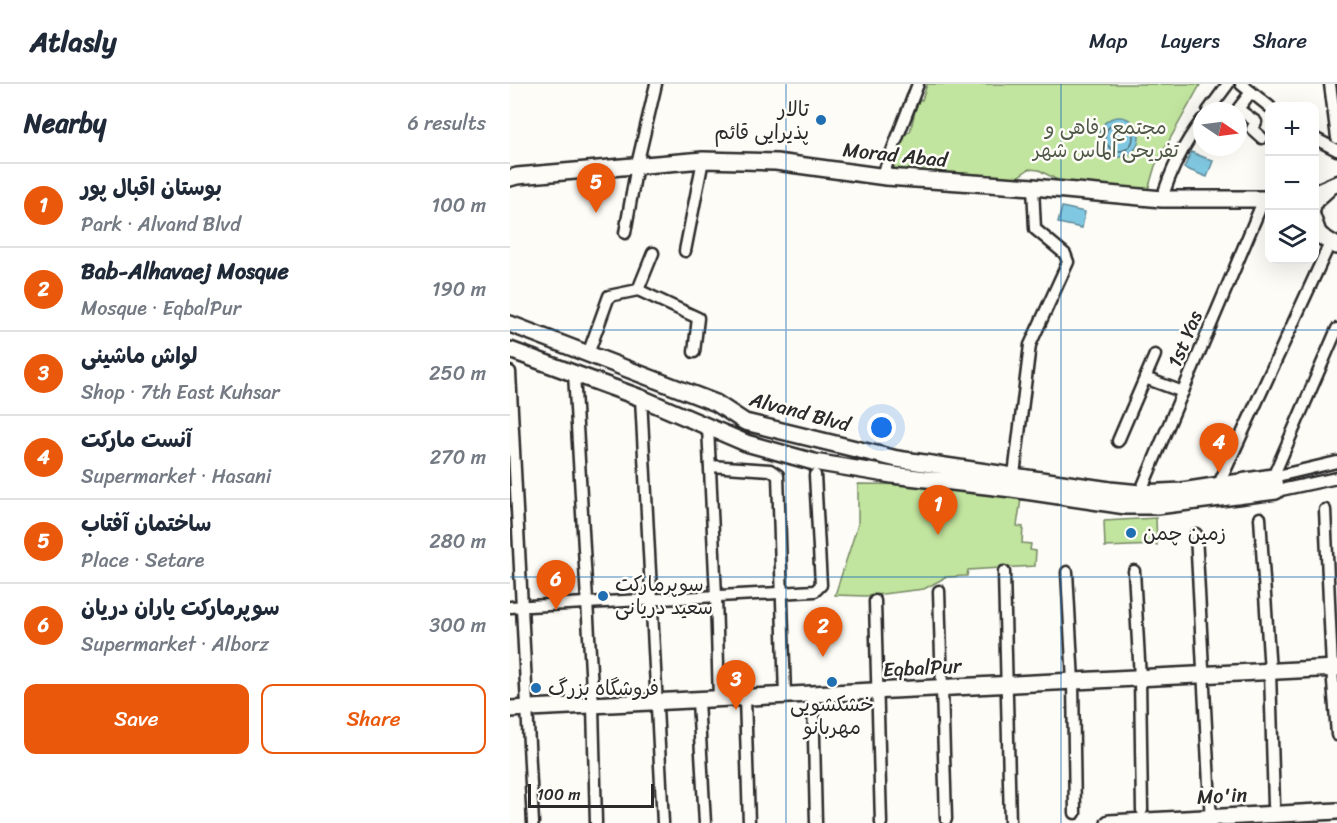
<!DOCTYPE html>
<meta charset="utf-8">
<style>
:root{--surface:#fff;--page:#f6f6f7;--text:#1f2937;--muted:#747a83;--line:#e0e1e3;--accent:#ea580c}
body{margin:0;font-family:Sriracha,"Playpen Sans Arabic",sans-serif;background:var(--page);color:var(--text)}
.controls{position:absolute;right:18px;top:18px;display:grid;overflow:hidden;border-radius:12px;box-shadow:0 6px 24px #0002}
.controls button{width:54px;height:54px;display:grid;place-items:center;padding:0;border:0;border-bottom:2px solid var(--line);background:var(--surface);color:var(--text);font:30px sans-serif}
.compass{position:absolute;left:683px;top:18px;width:54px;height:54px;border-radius:50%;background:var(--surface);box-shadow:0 6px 24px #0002;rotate:103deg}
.scale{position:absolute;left:18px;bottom:15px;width:126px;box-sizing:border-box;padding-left:6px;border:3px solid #2b2b2b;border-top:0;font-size:16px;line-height:21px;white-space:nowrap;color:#2b2b2b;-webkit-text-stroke:4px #fdfcf7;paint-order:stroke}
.you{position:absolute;left:372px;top:344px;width:21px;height:21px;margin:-15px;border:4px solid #fff;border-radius:50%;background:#1a73e8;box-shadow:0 0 0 9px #1a73e833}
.badge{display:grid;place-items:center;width:39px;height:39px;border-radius:50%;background:var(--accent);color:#fff;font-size:20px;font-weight:700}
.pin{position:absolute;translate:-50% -50px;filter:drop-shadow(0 2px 3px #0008)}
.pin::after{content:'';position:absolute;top:32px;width:21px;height:18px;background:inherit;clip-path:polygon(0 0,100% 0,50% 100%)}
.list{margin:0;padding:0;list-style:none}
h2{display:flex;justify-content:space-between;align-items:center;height:78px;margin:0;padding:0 24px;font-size:26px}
h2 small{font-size:20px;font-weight:400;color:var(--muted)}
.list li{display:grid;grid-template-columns:39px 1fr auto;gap:18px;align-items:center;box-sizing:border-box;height:84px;padding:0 24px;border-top:2px solid var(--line)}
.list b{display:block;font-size:22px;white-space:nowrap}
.list p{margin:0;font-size:20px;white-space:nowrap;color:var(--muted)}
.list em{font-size:20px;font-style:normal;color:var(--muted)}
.actions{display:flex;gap:12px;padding:18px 24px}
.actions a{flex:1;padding:14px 0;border:2px solid var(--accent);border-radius:12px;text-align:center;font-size:21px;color:var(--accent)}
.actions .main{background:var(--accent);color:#fff}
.icon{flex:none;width:33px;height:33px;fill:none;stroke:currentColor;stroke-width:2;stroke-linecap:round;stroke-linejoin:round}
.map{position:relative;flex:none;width:827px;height:739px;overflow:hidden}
header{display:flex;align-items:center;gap:36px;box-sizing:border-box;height:84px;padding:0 30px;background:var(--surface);border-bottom:2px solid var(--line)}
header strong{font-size:28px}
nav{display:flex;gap:33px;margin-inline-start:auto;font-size:21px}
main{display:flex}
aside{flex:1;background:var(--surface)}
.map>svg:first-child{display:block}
.green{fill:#c1e49e;stroke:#768864;stroke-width:1.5}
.water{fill:#80c8e1;stroke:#5e8998;stroke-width:1.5}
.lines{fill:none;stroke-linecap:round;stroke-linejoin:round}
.shore{stroke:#4d6a74;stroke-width:1.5}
.street-casing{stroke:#2b2b2b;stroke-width:15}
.secondary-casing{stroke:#2b2b2b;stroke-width:20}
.street{stroke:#fdfcf7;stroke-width:10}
.secondary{stroke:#fdfcf7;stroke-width:15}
.grid{fill:none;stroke:#1f6fb2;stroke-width:1.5;stroke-opacity:0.55}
.poi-dot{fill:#1f6fb2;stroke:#fdfcf7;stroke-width:2}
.labels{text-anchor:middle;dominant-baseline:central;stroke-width:5;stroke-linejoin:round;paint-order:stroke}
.poi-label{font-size:20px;fill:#2b2b2b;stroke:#fdfcf7;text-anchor:start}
.park-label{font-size:20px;fill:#505948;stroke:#fdfcf7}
.street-label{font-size:20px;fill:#2b2b2b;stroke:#fdfcf7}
</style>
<header>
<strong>Atlasly</strong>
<nav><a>Map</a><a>Layers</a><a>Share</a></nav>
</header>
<main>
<aside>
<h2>Nearby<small>6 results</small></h2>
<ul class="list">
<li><span class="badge">1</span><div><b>بوستان اقبال پور</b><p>Park · Alvand Blvd</p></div><em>100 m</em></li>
<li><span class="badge">2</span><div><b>Bab-Alhavaej Mosque</b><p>Mosque · EqbalPur</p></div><em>190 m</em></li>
<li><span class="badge">3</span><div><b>لواش ماشینی</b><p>Shop · 7th East Kuhsar</p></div><em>250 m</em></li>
<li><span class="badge">4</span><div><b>آنست مارکت</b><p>Supermarket · Hasani</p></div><em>270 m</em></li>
<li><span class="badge">5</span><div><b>ساختمان آفتاب</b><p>Place · Setare</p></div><em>280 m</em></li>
<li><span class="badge">6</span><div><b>سوپرمارکت یاران دریان</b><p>Supermarket · Alborz</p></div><em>300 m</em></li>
</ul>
<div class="actions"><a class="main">Save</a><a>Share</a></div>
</aside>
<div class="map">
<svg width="827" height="739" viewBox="0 0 827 739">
<rect width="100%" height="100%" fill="#fdfcf7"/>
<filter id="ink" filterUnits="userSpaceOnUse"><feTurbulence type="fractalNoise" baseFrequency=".0167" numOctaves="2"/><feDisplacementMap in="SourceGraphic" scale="12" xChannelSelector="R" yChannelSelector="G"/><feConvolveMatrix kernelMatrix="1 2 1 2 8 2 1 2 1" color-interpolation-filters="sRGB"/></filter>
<g filter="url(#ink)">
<g class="green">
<path d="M417,0H687L690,1L645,82L636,113L562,104L529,86L519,85L500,98L387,89L382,80L393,50L400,48L408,15L412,16Z"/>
<path d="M348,400L429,401L511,415L507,442L513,443L512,459L521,460L520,466L526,467L525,482L458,486L457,492L436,493L414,505L356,512L325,511L348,440Z"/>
<path d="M646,434L647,461L595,463L594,437Z"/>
</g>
<g class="water">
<circle cx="609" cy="53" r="20"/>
<path d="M681,68L703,77L697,93L674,84Z"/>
<path d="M552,123L575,128L572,144L548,139Z"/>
</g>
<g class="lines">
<circle class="shore" cx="609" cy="53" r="14"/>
<g class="street-casing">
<g id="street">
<path d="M731,0L760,23"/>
<path d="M820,0L827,54"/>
<path d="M741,8L728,25L746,38L742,45L752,54"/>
<path d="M698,27L718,0"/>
<path d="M804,54L827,66"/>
<path d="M372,93L408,0"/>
<path d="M804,107L827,97"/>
<path d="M652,115C661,85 674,60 692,36"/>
<path d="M804,128L806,119L827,100"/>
<path d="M115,149L127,81L146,0"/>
<path d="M175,167L193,76"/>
<path d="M128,206L188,234L184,268"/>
<path d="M78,270L99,212L128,206L143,169"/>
<path d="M0,288L23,739"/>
<path d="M64,289L83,622L86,739"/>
<path d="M635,294L673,308"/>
<path d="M131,314L153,739"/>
<path d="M198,343L206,512L209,616"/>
<path d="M608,357L645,271"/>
<path d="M200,382L260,386L268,391L275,612"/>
<path d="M504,391L520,261L558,178L555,170L525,145L523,103"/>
<path d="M763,393L827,245"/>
<path d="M763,393L827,378"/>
<path d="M708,402L820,159L810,147L804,130"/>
<path d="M766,407L827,394"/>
<path d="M630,409L754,115H759"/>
<path d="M815,426L822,584L827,651"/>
<path d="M750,434L760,588L764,721"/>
<path d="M686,450L701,739"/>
<path d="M624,487L630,594L632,726"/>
<path d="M494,488L500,739"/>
<path d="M557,488L563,598L565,729"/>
<path d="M429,507L436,735"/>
<path d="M365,517L371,739"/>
<path d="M0,523L305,507L311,501L305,391"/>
<path d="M303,611L306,739"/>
<path d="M235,614L239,739"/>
<path d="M188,617L195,739"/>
</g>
</g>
<g class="secondary-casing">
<g id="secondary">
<path d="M0,94L7,92L193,76L266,78L376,93L523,103L652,115H754L760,119"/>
<path d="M804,148L827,162"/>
<path d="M0,240L206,319L235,338L387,375L600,406L630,409L672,407L763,393L766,407L647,422H616L502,405L382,391L304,378L236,359L131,314L0,266"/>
<path d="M0,625L827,584"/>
<path d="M599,739L827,727"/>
</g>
</g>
<use href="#street" class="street"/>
<use href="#secondary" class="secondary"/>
</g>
</g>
<path class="grid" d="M276,0V739M551,0V739M0,246H827M0,493H827"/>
<g class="poi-dot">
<circle cx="311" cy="36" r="6"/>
<circle cx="621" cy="449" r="6"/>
<circle cx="93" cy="512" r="6"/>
<circle cx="322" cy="598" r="6"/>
<circle cx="26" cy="604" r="6"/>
</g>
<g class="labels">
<g class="poi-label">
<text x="299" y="25" text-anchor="end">تالار<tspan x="299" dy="23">پذیرایی قائم</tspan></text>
<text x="633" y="449">زمین چمن</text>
<text x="105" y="500">سوپرمارکت<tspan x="105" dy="23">سعید دریانی</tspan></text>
<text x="38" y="604">فروشگاه بزرگ</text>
<text x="322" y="620" text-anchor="middle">خشکشویی<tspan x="322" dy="23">مهربانو</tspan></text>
</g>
<g class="park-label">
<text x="596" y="43">مجتمع رفاهی و<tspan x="596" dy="23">تفریحی الماس شهر</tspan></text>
</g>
<g class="street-label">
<text transform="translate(385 71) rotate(6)">Morad Abad</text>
<text transform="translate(675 255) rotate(-67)">1st Yas</text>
<text transform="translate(290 328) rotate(15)">Alvand Blvd</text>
<text transform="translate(412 584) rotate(-3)">EqbalPur</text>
<text transform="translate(712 712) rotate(-3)">Mo'in</text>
</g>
</g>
</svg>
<div class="controls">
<button>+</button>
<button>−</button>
<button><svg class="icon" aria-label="layers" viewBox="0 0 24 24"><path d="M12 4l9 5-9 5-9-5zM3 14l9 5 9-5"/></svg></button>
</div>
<svg class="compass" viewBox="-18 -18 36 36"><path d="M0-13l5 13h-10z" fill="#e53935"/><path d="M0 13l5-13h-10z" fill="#747a83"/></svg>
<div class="scale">100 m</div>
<div class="you"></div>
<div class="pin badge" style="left:428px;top:451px">1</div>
<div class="pin badge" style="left:313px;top:573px">2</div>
<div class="pin badge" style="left:226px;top:626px">3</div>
<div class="pin badge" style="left:709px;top:389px">4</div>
<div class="pin badge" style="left:86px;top:129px">5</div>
<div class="pin badge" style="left:46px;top:526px">6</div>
</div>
</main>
